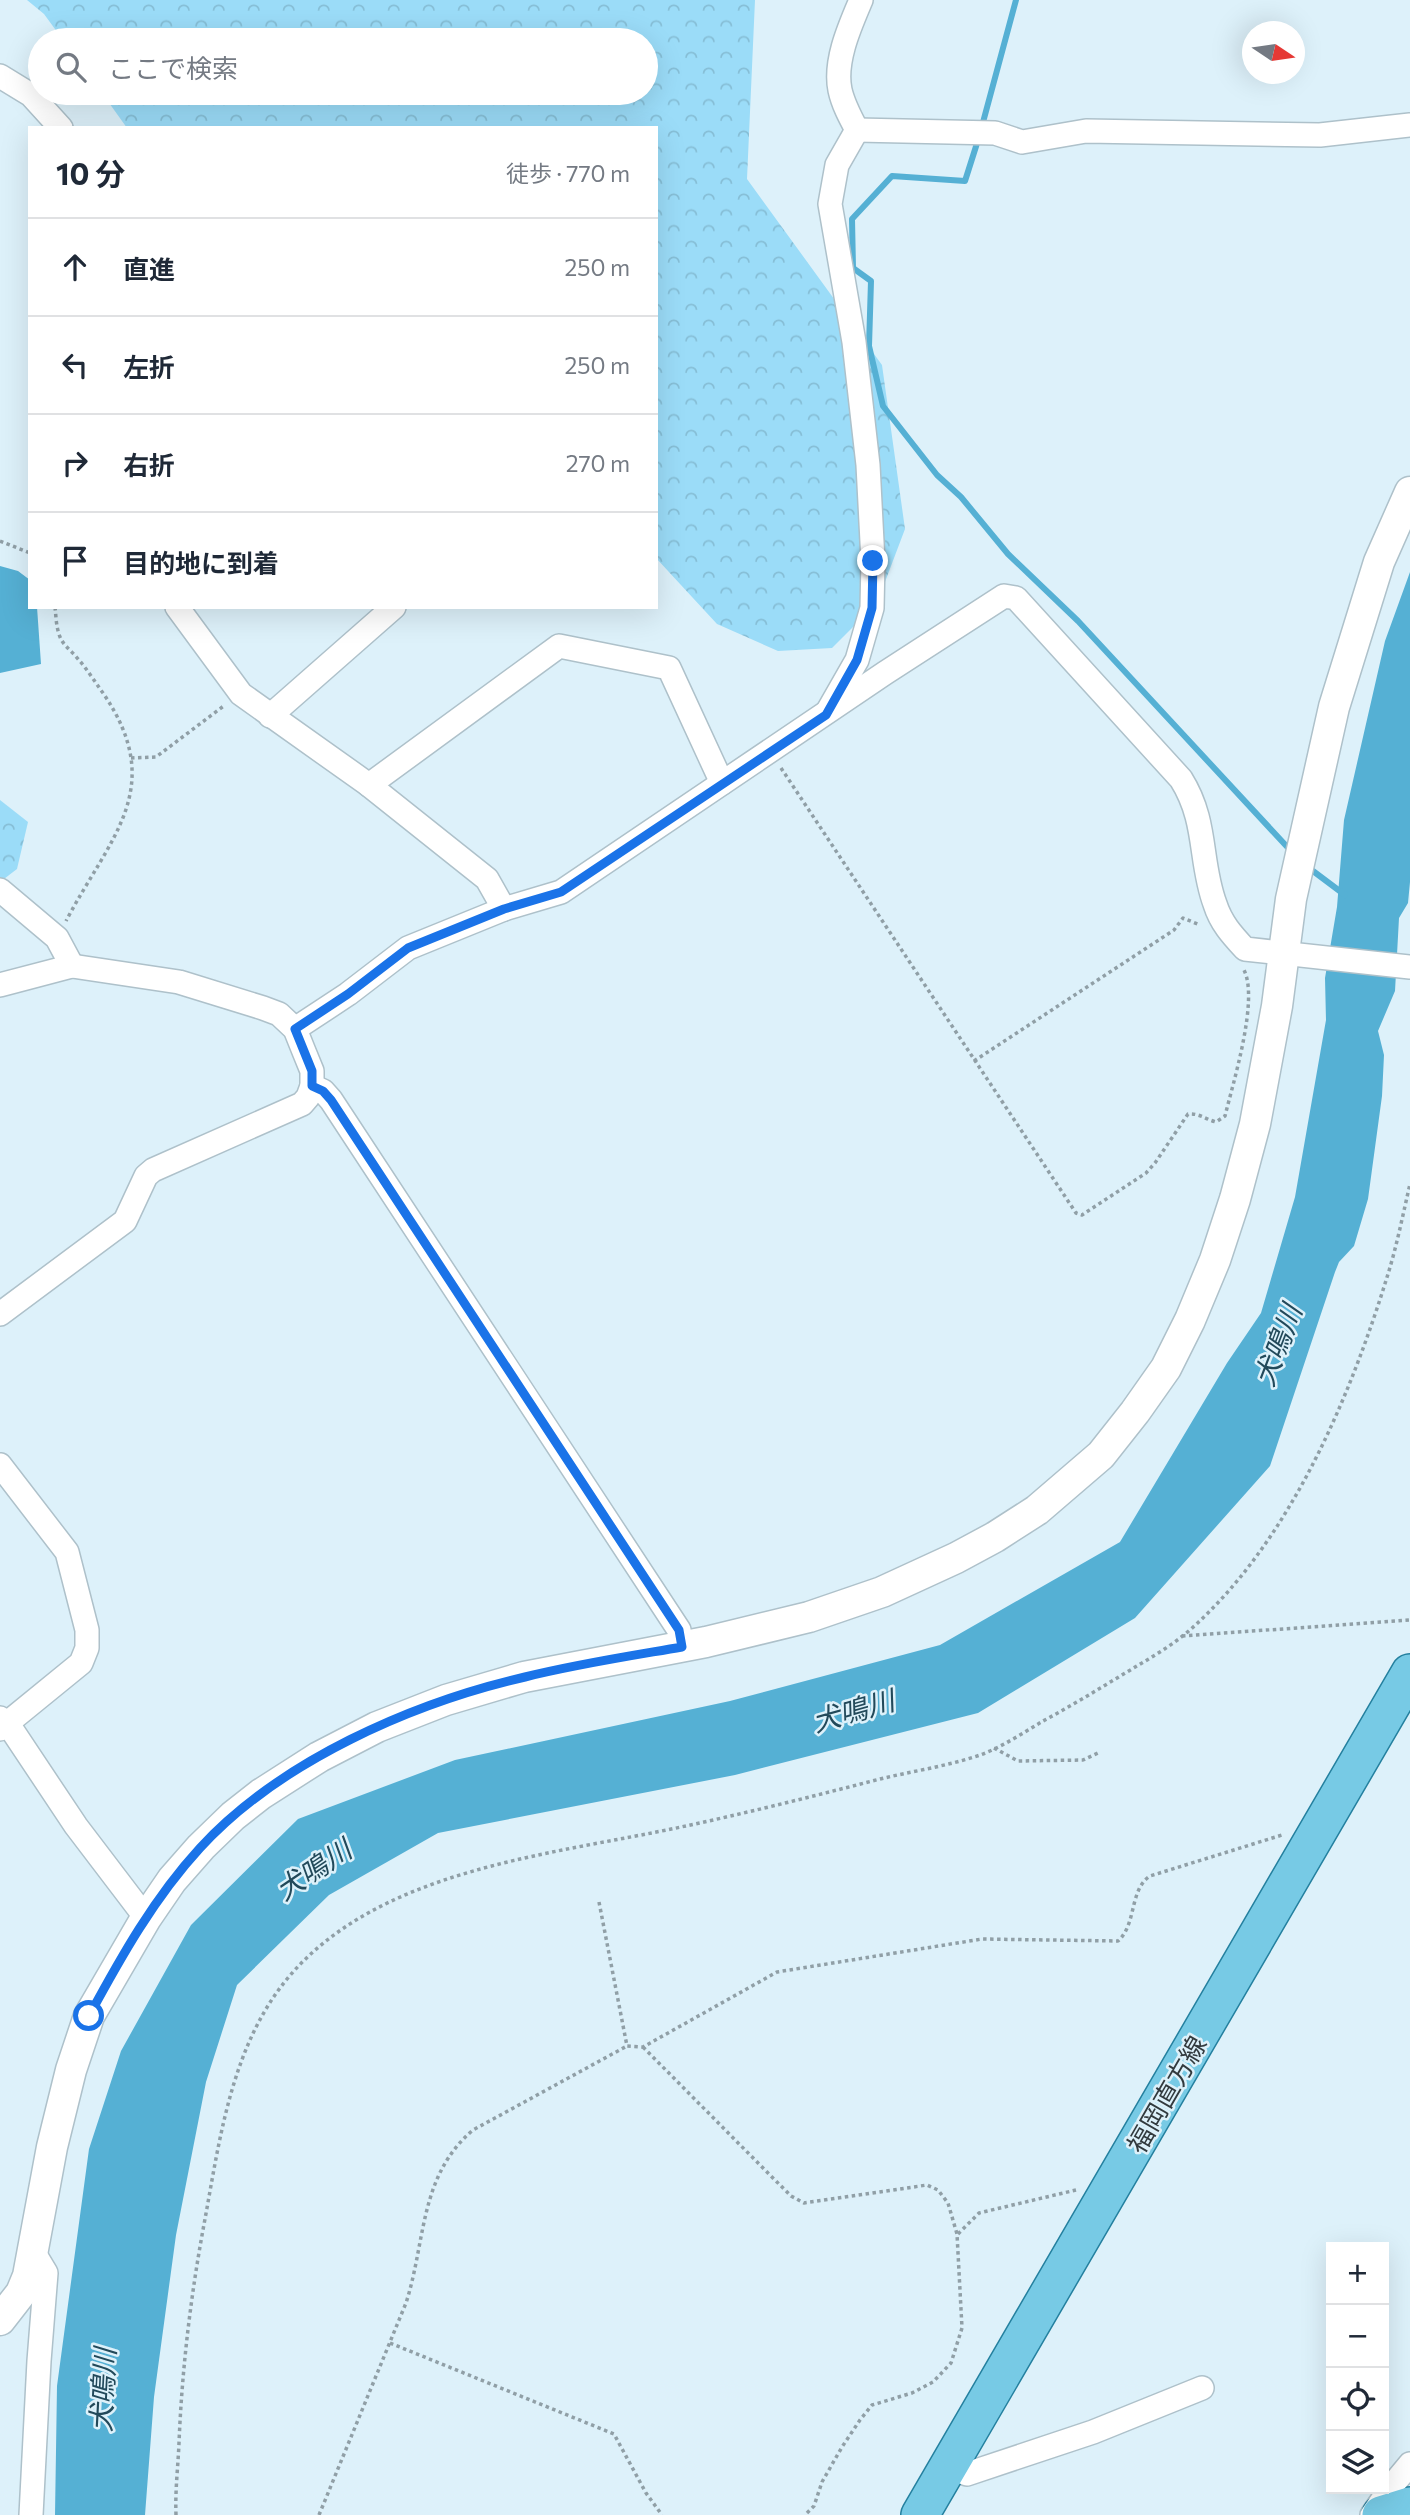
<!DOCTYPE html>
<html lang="ja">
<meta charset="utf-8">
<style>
:root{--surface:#fff;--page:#f6f6f7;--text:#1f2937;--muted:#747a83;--line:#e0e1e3}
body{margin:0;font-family:Commissioner,"Noto Sans JP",sans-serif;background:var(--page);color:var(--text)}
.controls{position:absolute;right:21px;bottom:21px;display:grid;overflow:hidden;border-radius:0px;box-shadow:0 7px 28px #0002}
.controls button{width:63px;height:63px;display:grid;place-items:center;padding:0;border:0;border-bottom:2px solid var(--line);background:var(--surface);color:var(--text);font:35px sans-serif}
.compass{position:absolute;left:1242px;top:21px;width:63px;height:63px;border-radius:50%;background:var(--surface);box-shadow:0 7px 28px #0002;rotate:103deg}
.stop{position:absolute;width:21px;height:21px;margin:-16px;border:5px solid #1a73e8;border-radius:50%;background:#fff}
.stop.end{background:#1a73e8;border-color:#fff;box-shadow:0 2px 7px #0008}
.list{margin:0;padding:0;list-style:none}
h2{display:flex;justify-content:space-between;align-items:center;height:91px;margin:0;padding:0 28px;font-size:30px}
h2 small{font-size:23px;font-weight:400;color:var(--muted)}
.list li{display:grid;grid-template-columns:46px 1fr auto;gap:21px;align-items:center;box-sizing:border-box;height:98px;padding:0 28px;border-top:2px solid var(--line)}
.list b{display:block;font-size:26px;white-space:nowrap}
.list em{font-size:23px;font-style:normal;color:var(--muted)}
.icon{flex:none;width:38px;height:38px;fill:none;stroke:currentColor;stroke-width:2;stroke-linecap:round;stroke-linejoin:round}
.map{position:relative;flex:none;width:1410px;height:2515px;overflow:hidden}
.search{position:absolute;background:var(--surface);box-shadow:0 7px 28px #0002;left:28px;top:28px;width:630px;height:77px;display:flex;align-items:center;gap:18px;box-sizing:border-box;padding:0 24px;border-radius:38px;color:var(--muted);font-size:26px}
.panel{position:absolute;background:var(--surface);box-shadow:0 7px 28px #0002;left:28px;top:126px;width:630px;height:483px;border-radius:0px}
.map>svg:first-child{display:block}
.forest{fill:url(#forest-crowns)}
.water{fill:#55b0d4}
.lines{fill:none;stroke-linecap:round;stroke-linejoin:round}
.stream{stroke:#55b0d4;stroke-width:6}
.minor-casing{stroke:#aec1ca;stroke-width:26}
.tertiary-casing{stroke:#aec1ca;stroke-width:33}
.primary-casing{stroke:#24809f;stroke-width:40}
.path{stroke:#909fa6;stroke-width:3.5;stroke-dasharray:3.5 3.5;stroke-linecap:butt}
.minor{stroke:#fff;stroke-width:23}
.tertiary{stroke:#fff;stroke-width:30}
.primary{stroke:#77cae5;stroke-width:37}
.route{stroke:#1a73e8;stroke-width:9}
.labels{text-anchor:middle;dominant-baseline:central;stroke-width:5;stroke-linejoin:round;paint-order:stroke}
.street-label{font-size:26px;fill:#323a3e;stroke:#ddf1fa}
.water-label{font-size:28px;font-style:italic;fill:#22495a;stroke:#ddf1fa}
</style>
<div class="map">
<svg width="1410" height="2515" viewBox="0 0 1410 2515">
<defs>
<pattern id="forest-crowns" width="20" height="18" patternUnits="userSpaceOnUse" patternTransform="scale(1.75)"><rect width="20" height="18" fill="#9bdcf8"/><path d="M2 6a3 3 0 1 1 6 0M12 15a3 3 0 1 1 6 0" fill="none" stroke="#86bed6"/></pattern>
</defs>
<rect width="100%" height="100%" fill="#ddf1fa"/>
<g class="forest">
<path d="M27,0H755L747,179L882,365L905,529L877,603L832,648L778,651L717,624L656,558V128H127L102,93H646V40H63L44,14Z"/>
<path d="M0,800L28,822L17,869L0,882Z"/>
</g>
<g class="water">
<path d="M0,566L18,571L30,580V607H37L41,664L0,673Z"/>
<path d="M1410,572V882L1408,903L1399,918L1395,991L1378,1031L1384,1055L1382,1096L1368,1199L1354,1246L1339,1262L1335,1272L1270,1466L1135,1618L978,1713L735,1775L438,1833L329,1895L237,1985L206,2082L176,2235L154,2397L145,2515H55L57,2386L89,2149L121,2051L191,1925L298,1819L455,1760L730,1701L940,1645L1120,1542L1227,1363L1261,1313L1295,1197L1326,1020L1325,978L1337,907L1344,820L1385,641Z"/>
</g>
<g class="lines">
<g class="stream">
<path d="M982,126L1016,0"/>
<path d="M979,137L965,181L892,176L852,219L853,268L871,281L869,346L883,406L937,475L961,497L1008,554L1078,621L1291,851"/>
<path d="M1309,868L1345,895"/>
</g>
<g class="minor-casing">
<g id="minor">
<path d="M0,76L31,95L61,128"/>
<path d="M857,130L995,133L1022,142L1086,131L1320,135L1410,125"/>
<path d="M857,130C850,117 843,104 840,90C834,61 850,26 861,0"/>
<path d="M177,607L241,694L369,785L487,879L504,909"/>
<path d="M829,709L857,660L872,608L873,561L868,465L854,342L830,204L837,165L857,130"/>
<path d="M270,716L394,607"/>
<path d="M369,785L559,646L669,668L722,783"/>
<path d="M0,890L57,938L72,966"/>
<path d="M0,985L72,966L179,982L263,1008L279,1014L295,1029L303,1049L312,1071V1086L308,1097L302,1104L153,1170L146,1176L125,1221L0,1314"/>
<path d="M295,1029L348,994L408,948L504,909L561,892L885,673L1004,596L1016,598L1181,779C1208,822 1199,861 1215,904C1221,923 1232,935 1245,949L1410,967"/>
<path d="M312,1086L323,1091L331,1100L679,1630L682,1647"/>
<path d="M0,1465L67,1552L87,1630V1648L81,1663L0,1729"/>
<path d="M0,1718L8,1724L76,1826L146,1918"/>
<path d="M948,2467L967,2474L1093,2432L1202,2388"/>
<path d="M31,2515L39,2361L46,2273L34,2253"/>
<path d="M1372,2515L1395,2482L1410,2464"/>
</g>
</g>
<g class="tertiary-casing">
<path id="tertiary" d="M0,2320L21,2293L28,2276L52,2147L71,2070L89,2016L146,1918L172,1880L201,1847L233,1816L261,1794L319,1757L377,1727L446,1700L524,1677L706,1642L809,1617L882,1592L956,1558L995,1537L1037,1510L1101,1455L1135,1412L1166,1368L1190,1320L1215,1260L1235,1199L1255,1124L1277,1006L1291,899L1334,707L1379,562L1410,492"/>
</g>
<g class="primary-casing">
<g id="primary">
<path d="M920,2515L1410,1673"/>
<path d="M1381,2515L1410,2506"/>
</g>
</g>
<g class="path">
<path d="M0,541L30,553"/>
<path d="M55,607C56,616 56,625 59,634C62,645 71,650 78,659C87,669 95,682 103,693C168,788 110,837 66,921"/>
<path d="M131,758L156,757L225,705"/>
<path d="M781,768L1076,1213L1082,1215L1146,1173L1155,1163L1188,1114C1199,1113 1205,1119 1216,1122L1225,1116C1233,1083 1259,1000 1244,970"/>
<path d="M974,1061L1174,930L1183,918L1200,925"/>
<path d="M1182,1636L1410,1620"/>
<path d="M994,1748L1018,1761L1083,1760L1100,1752"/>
<path d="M599,1902L627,2046L643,2047L777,1972L982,1939L1118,1941C1137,1924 1129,1890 1150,1876L1282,1835"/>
<path d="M643,2047L767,2172L791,2196L804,2203L927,2185L938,2190L948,2203L957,2234L962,2328L951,2363L933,2382L912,2393L872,2405L860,2420L842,2447L822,2482L814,2506L805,2515"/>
<path d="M958,2234L979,2213L1076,2190"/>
<path d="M390,2343L614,2434L646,2493L662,2515"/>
<path d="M176,2515C175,2491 178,2467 179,2443C182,2368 191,2293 205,2219C220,2137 232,2046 287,1979C378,1869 550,1855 681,1827C747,1813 814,1796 880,1779C913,1771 948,1766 980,1755C1002,1747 1023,1733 1043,1721C1073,1705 1102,1687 1132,1669C1152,1657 1173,1645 1191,1629C1290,1541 1350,1398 1388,1274C1397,1245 1403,1214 1410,1184"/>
<path d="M319,2515L406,2303C426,2241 419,2176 473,2130L627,2046"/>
</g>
<use href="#minor" class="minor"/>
<use href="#tertiary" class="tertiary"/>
<use href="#primary" class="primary"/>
</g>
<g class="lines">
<path class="route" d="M89,2016C121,1957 154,1898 200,1848C280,1761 412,1703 525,1677C577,1664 630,1656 682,1647L679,1630L331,1100L323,1091L312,1086V1071L295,1029L348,994L408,948L504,909L561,892L826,715L857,660L872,608L873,561"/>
</g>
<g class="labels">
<g class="street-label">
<text transform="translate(1166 2094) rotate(-60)">福岡直方線</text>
</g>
<g class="water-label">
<text transform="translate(1277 1345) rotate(-69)">犬鳴川</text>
<text transform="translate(853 1710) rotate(-16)">犬鳴川</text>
<text transform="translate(313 1869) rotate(-34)">犬鳴川</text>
<text transform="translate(102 2390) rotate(-87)">犬鳴川</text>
</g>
</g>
</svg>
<div class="controls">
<button>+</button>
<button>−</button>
<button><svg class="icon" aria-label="locate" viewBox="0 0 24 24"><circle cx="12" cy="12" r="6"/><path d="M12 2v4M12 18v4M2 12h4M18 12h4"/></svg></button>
<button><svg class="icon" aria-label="layers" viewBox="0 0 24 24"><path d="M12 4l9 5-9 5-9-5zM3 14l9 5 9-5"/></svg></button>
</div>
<svg class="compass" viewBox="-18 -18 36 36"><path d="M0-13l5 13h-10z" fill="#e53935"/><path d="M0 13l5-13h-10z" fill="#747a83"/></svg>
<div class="stop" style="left:89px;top:2016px"></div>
<div class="stop end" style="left:873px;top:561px"></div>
<div class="search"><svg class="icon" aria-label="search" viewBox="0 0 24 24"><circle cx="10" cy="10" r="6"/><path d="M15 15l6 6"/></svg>ここで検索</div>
<section class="panel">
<h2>10 分<small>徒歩 · 770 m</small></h2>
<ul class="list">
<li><svg class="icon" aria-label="ahead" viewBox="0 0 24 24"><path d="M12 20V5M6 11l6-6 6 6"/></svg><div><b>直進</b></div><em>250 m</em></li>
<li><svg class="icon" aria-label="left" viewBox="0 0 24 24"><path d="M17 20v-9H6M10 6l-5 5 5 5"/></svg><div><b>左折</b></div><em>250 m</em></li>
<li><svg class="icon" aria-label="right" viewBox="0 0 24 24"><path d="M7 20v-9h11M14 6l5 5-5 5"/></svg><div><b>右折</b></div><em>270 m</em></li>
<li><svg class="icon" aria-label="arrive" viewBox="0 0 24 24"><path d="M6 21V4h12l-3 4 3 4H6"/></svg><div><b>目的地に到着</b></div></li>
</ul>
</section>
</div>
